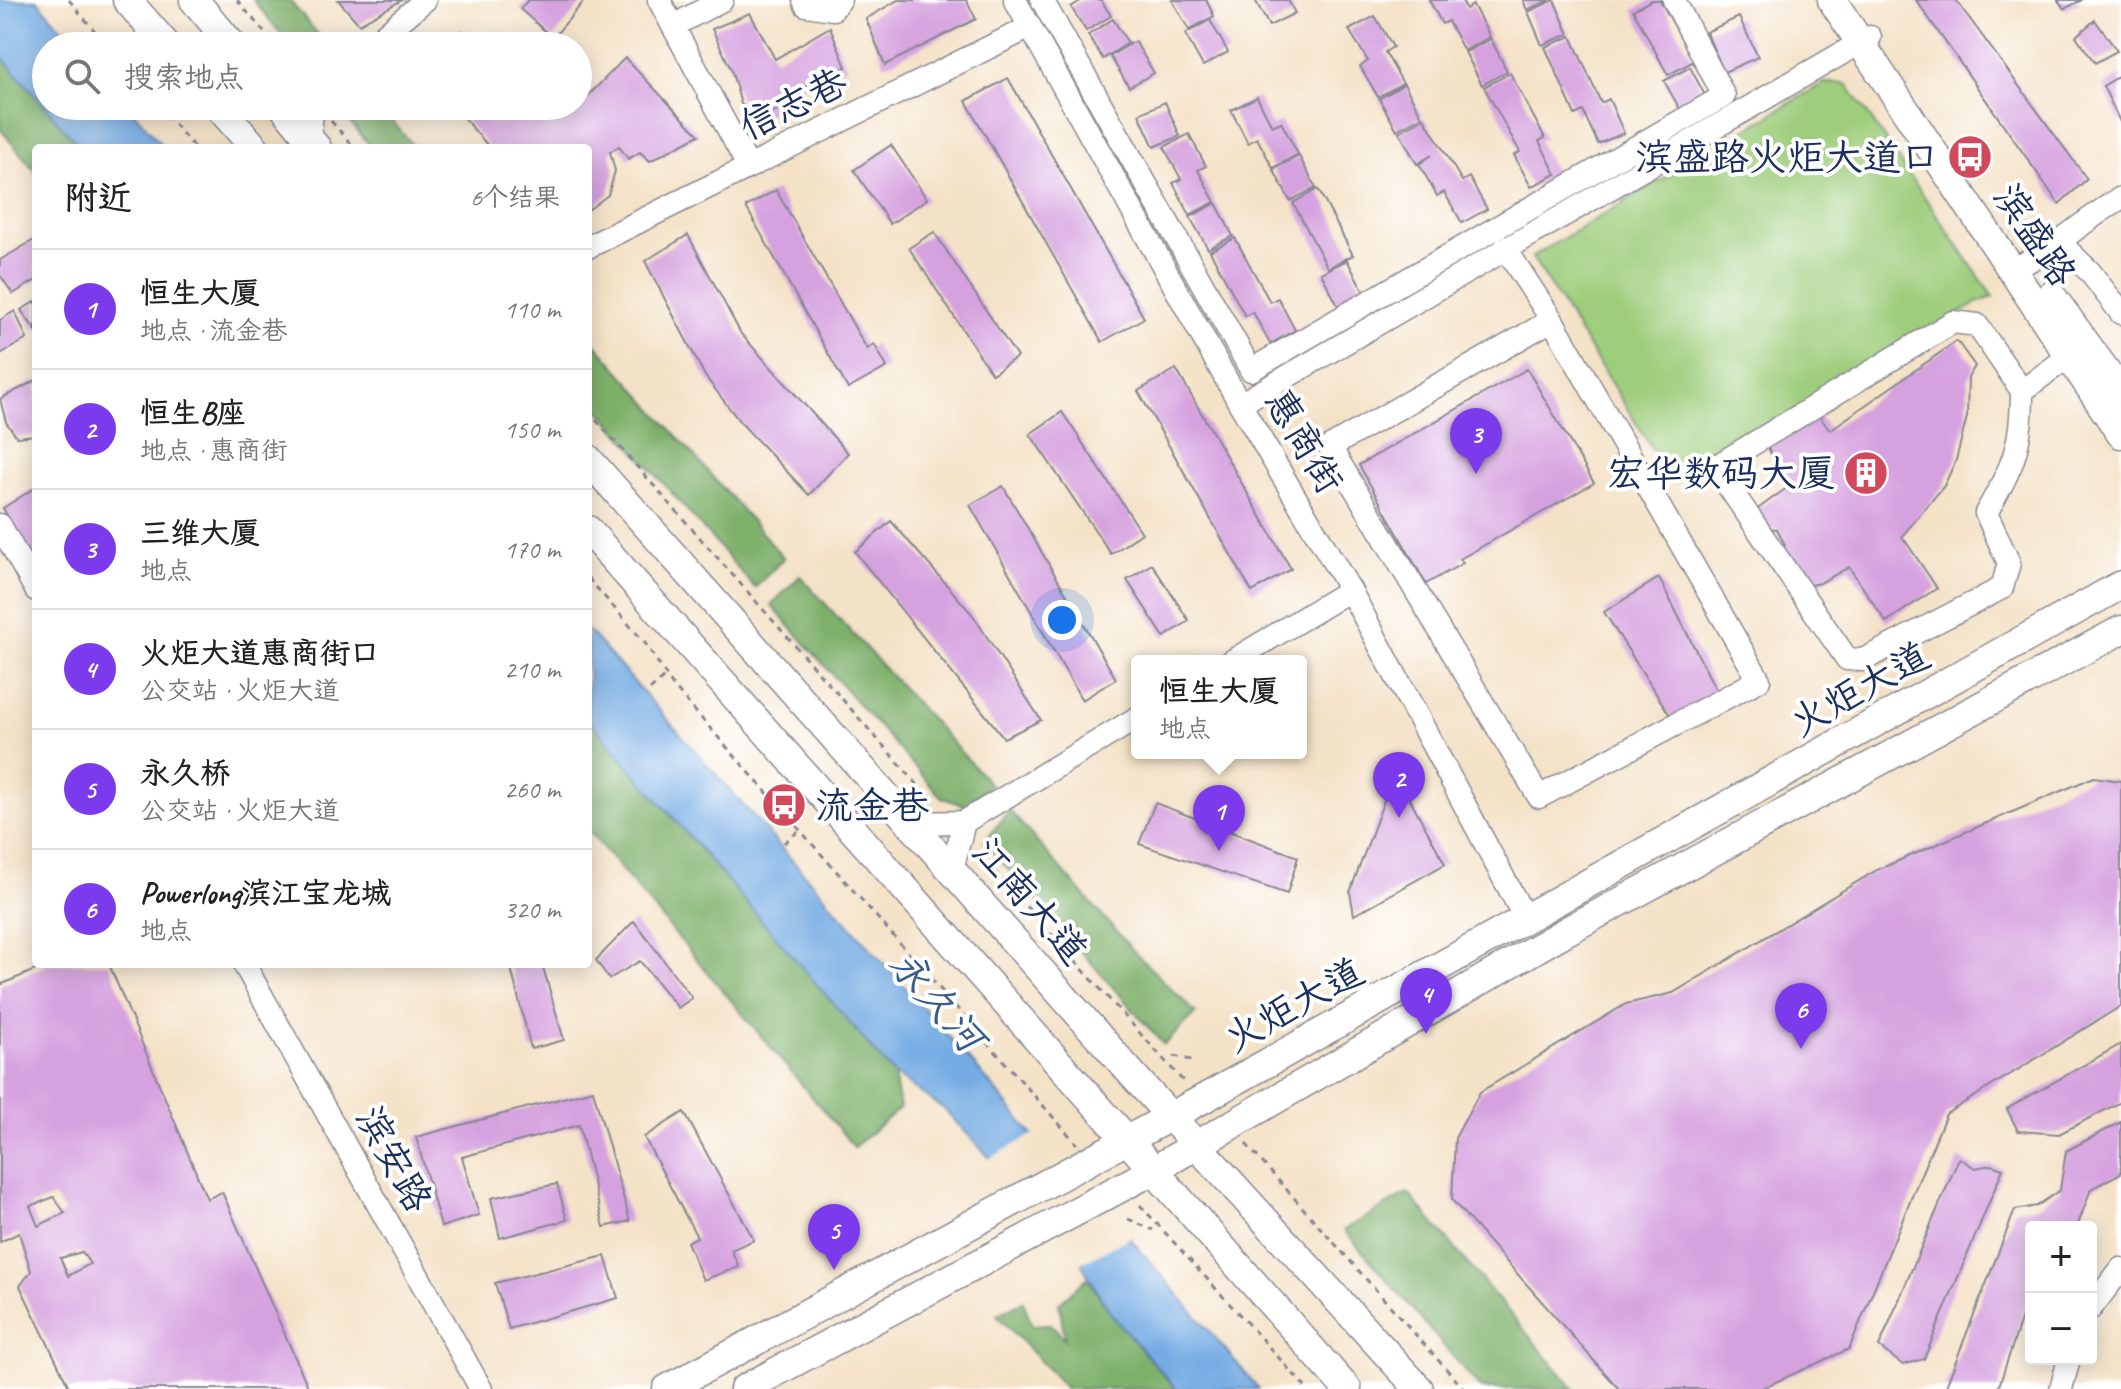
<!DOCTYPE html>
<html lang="zh">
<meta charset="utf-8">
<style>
:root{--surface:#fff;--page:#f6f6f6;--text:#222;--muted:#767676;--line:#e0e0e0;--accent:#7c3aed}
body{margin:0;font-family:Caveat,"LXGW WenKai TC",sans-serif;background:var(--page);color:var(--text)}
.controls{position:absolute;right:24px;bottom:24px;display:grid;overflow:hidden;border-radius:8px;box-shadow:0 4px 20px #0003}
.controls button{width:72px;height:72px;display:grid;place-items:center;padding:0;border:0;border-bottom:2px solid var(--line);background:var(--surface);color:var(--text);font:40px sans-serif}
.you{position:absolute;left:1062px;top:620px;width:28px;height:28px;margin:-20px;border:6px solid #fff;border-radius:50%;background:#1a73e8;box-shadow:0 0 0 12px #1a73e833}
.badge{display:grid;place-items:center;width:52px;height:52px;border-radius:50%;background:var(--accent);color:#fff;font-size:26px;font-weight:700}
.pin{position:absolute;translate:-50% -66px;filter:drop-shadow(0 2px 4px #0008)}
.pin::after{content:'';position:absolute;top:42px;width:28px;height:24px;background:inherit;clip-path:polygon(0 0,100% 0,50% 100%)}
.popup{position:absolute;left:1131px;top:655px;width:176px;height:104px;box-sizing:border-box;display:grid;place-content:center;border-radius:8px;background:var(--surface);filter:drop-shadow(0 2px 6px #0005);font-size:26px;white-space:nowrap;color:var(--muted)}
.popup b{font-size:30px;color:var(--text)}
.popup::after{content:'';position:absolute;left:50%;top:100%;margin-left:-16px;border:16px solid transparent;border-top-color:var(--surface)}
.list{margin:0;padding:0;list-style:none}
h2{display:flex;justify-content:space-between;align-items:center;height:104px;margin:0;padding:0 32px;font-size:34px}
h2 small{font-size:26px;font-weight:400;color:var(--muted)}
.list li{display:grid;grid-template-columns:52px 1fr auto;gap:24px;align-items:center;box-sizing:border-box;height:120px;padding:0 32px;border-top:2px solid var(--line)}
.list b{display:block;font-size:30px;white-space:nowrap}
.list p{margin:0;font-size:26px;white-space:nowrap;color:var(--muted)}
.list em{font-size:26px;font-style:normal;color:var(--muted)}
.icon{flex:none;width:44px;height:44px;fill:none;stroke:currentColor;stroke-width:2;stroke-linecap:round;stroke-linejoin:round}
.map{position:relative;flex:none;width:2121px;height:1389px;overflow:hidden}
.search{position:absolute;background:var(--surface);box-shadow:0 4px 20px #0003;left:32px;top:32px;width:560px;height:88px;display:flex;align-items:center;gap:20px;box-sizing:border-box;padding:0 28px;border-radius:44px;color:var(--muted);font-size:30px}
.panel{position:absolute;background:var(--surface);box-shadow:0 4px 20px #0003;left:32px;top:144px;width:560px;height:824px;border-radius:8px}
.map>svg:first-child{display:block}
.green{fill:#9ecd7b;stroke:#5c7e6c;stroke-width:2}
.forest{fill:#7eb06b;stroke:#4c7064;stroke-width:2}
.water{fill:#74ace3;stroke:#486ea0;stroke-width:2}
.pier{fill:#f4e2c7}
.building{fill:#d5a1df;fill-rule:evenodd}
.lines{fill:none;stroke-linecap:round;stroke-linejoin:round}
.minor-casing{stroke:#888892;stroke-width:25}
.major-casing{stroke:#888892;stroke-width:31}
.path{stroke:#888892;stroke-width:3;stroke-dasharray:6 6;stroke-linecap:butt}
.minor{stroke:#fff;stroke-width:22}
.major{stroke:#fff;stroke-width:28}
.labels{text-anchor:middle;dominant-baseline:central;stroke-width:8;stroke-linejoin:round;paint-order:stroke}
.street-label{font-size:38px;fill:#1b2f5e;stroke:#fff}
.poi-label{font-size:38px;fill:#1b2f5e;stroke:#fff;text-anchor:end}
.water-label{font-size:40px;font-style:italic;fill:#3a5b8d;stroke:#fff}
</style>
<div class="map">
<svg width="2121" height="1389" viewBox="0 0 2121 1389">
<rect width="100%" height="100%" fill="#fff"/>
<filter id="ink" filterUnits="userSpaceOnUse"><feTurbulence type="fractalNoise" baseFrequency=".0125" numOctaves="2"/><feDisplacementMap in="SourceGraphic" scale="16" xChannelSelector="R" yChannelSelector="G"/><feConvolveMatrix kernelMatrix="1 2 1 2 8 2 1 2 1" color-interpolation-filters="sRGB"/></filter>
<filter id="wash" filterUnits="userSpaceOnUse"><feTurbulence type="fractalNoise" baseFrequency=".006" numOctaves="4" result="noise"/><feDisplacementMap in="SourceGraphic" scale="32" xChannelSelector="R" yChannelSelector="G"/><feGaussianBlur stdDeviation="1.8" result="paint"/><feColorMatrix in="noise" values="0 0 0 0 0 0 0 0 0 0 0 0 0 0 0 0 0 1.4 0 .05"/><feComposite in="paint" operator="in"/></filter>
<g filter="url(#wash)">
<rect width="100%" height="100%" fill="#f4e2c7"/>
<path class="green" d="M1824,83L1847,84L1993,297L1979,302L1674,483L1532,257Z"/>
<g class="forest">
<path d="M253,0H289L328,46H291Z"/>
<path d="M0,55L81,148H36V172L0,129Z"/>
<path d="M341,106H380L415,148H372L345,116Z"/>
<path d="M588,335L784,558L755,588L588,397Z"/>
<path d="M800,576L990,784L967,806L942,798L771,605Z"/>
<path d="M588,719L894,1074L900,1108L854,1147L588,830Z"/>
<path d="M1009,810L1136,954L1196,1013L1164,1045L984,842Z"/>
<path d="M1408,1193L1574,1389H1481L1344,1230Z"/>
<path d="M1087,1278L1111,1314L1176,1389H1066L997,1315L1023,1301L1032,1325L1051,1324L1065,1339L1059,1303Z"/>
</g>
<g class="water">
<path d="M0,0H37L77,46H46V106H129L164,148H81L0,55Z"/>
<path d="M588,630L995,1089L1041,1146L1116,1222L1259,1389H1176L1111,1314L1070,1244L944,1109L894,1074L588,719Z"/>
</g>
<path class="pier" d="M1036,1133L1044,1144L1133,1236L1077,1265L1067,1246L985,1161Z"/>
<g id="blocks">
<g class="building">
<path d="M338,0H402L359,24Z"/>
<path d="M528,0H585L553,38L520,9Z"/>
<path d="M898,0H966L976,19L885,65L866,19Z"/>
<path d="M1082,0H1101L1111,16L1086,31L1071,7Z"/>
<path d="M1172,0H1206L1214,16L1189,30Z"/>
<path d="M1255,0H1288L1295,13L1269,26Z"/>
<path d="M1429,0H1462L1466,9L1473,5L1490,37L1464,51L1448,21L1442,24Z"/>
<path d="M1523,0H1550L1527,10Z"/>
<path d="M1554,0L1569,34L1542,45L1528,12Z"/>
<path d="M1652,0H1660L1694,61L1668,75L1633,10Z"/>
<path d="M1916,0H1956L2087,179L2059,204Z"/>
<path d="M2058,0H2082L2064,9Z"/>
<path d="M750,13L775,59L830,27L846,67L794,92L784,106L768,115L753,111L741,104L731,69L712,29Z"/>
<path d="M1375,16L1393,47L1385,52L1403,83L1378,97L1360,66L1368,61L1349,30Z"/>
<path d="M1739,17L1758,57L1724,72L1706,32Z"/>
<path d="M1113,19L1128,43L1103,59L1088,35Z"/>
<path d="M1210,20L1228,52L1203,66L1185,34Z"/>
<path d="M2095,20L2117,51L2095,63L2076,36Z"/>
<path d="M463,31L479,46H456Z"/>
<path d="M1571,36L1601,103L1609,99L1624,133L1598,144L1583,111L1575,115L1545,47Z"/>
<path d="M1491,39L1507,71L1482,85L1465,52Z"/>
<path d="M1135,41L1154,73L1129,87L1110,56Z"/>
<path d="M625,58L699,135L650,161L640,152L628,159L619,146L610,152L615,171L608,195L588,210V148H490L461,115L469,106H578V101L581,103Z"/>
<path d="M1690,67L1707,99L1682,113L1664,81Z"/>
<path d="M1510,73L1545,138L1539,141L1556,174L1531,187L1514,155L1520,152L1484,87Z"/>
<path d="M2121,75V124L2103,86Z"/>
<path d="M1008,78L1144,318L1102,342L966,101Z"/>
<path d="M1404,84L1422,116L1397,130L1379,99Z"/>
<path d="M1257,97L1272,126L1281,122L1298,154L1273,168L1257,138L1248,143L1231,110Z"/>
<path d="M1165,102L1180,136L1154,147L1139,114Z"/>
<path d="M1424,118L1462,181L1469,177L1487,209L1462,223L1444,192L1437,196L1419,164L1432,155L1417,164L1399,132Z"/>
<path d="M1189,134L1206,166L1198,170L1215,202L1190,215L1173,183L1181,179L1164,147Z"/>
<path d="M891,145L927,199L890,224L854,170Z"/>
<path d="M1299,156L1316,188L1290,201L1273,169Z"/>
<path d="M1318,189L1353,255L1328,268L1293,203Z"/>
<path d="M776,190L867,349L874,344L887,367L848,389L746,207Z"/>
<path d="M1216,203L1233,236L1208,249L1190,217Z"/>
<path d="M934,232L1017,357L992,374L909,248Z"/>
<path d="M688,235L741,334L848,453L809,495L740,422L705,376L645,261Z"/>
<path d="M1235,238L1270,302L1278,298L1295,330L1270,344L1253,312L1245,316L1210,251Z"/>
<path d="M36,239V280L13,294L0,275V260Z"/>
<path d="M1347,260L1364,292L1338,306L1321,273Z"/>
<path d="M36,301V331L21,310Z"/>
<path d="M15,311L27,339L0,354V320Z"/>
<path d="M1957,341L1975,366L1968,378L1967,417L1956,460L1944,486L1902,536L1937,588L1886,622L1849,567L1820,583L1810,585L1798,580L1782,552L1785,545L1777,529L1764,528L1755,511L1788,487L1768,448L1818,415L1830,430Z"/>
<path d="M1176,369L1291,569L1252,592L1138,391Z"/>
<path d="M1527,369L1594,483L1460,559L1463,563L1426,584L1359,465Z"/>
<path d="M36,380V435L17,437L6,422L0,399Z"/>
<path d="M1062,412L1142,533L1111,554L1030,434Z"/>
<path d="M1003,486L1116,679L1082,700L970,505Z"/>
<path d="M33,489L36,493V568L3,508Z"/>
<path d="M891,521L972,614L1041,720L1004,738L855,552Z"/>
<path d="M1152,564L1189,621L1164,637L1127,580Z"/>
<path d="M1659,578L1719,696L1678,728L1604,612Z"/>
<path d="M1395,771L1445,864L1354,915L1350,892Z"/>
<path d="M2094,777L2121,781V1006L1946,1114L1849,1349L1760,1389H1619L1452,1200L1455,1138L1480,1092L1626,1004L1673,993L1877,870Z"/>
<path d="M1155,803L1298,857L1287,894L1139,844Z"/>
<path d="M634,921L692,998L678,1008L640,961L609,979L596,960Z"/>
<path d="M49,964H109L207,1199L222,1192L309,1389H70L20,1286L31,1271L19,1233L0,1242V985ZM54,1197L65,1213L38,1226L30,1206ZM82,1252L90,1264L68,1276L60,1258Z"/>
<path d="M510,964H542L564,1040L531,1049Z"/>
<path d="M2121,1044V1102L2059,1134L2018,1131L2007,1109Z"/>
<path d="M593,1090L630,1221L604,1227L579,1125L462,1157L479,1215L441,1227L416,1137Z"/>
<path d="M684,1112L754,1240L731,1250L739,1267L703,1280L687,1242L697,1237L644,1137Z"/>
<path d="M2121,1122V1173L2091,1189L2077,1227H2031V1290L1998,1389H1945L2015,1210L2037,1206L2060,1190L2066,1151Z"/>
<path d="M1959,1158L1975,1168L1991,1165L2003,1169L1924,1359L1903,1365L1879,1347Z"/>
<path d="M557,1184L567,1220L500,1238L491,1198Z"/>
<path d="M605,1256L618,1298L509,1329L495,1283Z"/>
</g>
</g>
</g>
<g filter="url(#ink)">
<use href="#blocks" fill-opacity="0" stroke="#888892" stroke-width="2"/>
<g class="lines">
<g class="minor-casing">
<g id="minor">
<path d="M659,0L748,166"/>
<path d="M804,0L806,5L833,9L840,0"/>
<path d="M1015,0L1240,404L1350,590L1526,920"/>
<path d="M1042,0L1251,370L1724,96L1674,0"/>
<path d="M673,26L722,0"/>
<path d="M371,46L425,0"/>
<path d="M310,140L312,106"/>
<path d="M2060,243L2090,272L2121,313"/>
<path d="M588,247L1030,27"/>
<path d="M1505,248L1552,320L1330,447L1539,797L1759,680L1552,320"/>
<path d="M2027,262C2061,243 2087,218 2121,198"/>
<path d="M2022,391C2022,446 2013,467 1986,513L2009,563L2002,588L1863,660L1847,659L1715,467L1953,322L1977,325L2022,391L2069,356"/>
<path d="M1240,404L1870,37"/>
<path d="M0,525L36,590"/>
<path d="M1232,661L1350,590"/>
<path d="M913,823L964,822L1137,718"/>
<path d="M952,870L964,822"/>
<path d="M244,964L481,1389"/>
<path d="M2091,1308L2121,1269"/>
<path d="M2061,1389L2069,1359"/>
</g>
</g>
<g class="major-casing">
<g id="major">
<path d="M127,0L167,46"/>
<path d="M194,0L233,46"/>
<path d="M1832,0L2121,434"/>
<path d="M218,106L255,148"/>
<path d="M283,106L317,148"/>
<path d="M2051,295L2121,392"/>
<path d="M588,459L1139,1082L1419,1389"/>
<path d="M588,530L1347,1389"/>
<path d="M667,1389L1201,1100L2121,585"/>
<path d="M744,1389L1152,1171L1563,933L2121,630"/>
</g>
</g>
<g class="path">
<path d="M69,0L107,46"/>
<path d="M237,0L276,46"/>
<path d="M158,106L195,148"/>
<path d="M331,121L355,148"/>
<path d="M588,411L933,802"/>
<path d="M588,578L645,643L673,686L1077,1144"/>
<path d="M650,690L666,675"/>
<path d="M784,843L800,830"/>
<path d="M978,853L1184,1082"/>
<path d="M1174,1056L1195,1061"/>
<path d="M1246,1144L1464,1389"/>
<path d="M1140,1205L1307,1389"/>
<path d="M1128,1219L1153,1230"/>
</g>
<use href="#minor" class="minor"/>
<use href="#major" class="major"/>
</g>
</g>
<defs>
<g id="bus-disc" transform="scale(2.3)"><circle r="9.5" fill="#d1495b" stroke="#fff"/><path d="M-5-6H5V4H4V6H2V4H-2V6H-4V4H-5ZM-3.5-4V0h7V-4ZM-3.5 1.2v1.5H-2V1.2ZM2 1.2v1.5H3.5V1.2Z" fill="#fff"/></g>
<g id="building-disc" transform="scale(2.3)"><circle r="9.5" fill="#d1495b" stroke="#fff"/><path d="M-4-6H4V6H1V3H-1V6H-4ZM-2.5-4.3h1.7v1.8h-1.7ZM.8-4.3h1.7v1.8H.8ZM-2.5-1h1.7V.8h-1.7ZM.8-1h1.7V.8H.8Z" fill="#fff"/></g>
</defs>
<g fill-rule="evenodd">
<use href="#bus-disc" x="1970" y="157"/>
<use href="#building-disc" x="1866" y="473"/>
<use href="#bus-disc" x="784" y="805"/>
</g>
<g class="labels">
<g class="street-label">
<text transform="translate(793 104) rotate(-26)">信志巷</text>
<text transform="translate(2035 235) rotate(56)">滨盛路</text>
<text transform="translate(1304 441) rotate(59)">惠商街</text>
<text transform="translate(1860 689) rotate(-29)">火炬大道</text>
<text transform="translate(1030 901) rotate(49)">江南大道</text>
<text transform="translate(1294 1005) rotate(-29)">火炬大道</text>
<text transform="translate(394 1159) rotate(61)">滨安路</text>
</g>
<g class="poi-label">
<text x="1939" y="157">滨盛路火炬大道口</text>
<text x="1835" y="473">宏华数码大厦</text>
<text x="815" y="805" text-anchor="start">流金巷</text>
</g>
<g class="water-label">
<text transform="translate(937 1001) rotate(49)">永久河</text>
</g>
</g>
</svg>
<div class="controls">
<button>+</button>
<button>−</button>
</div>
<div class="you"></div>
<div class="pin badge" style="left:1219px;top:851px">1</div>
<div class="popup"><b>恒生大厦</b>地点</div>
<div class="pin badge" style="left:1399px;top:818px">2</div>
<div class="pin badge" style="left:1476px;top:474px">3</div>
<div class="pin badge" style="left:1426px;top:1034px">4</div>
<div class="pin badge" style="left:834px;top:1270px">5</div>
<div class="pin badge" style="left:1801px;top:1049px">6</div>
<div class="search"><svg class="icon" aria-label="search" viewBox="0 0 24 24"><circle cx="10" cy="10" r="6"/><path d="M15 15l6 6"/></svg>搜索地点</div>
<section class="panel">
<h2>附近<small>6个结果</small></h2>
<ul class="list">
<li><span class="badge">1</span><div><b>恒生大厦</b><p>地点 · 流金巷</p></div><em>110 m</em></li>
<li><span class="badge">2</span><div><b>恒生B座</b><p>地点 · 惠商街</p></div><em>150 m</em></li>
<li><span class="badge">3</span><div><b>三维大厦</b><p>地点</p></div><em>170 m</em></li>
<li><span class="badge">4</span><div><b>火炬大道惠商街口</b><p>公交站 · 火炬大道</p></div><em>210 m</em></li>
<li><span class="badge">5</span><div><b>永久桥</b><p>公交站 · 火炬大道</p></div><em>260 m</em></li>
<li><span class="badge">6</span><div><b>Powerlong滨江宝龙城</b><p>地点</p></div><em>320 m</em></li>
</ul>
</section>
</div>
